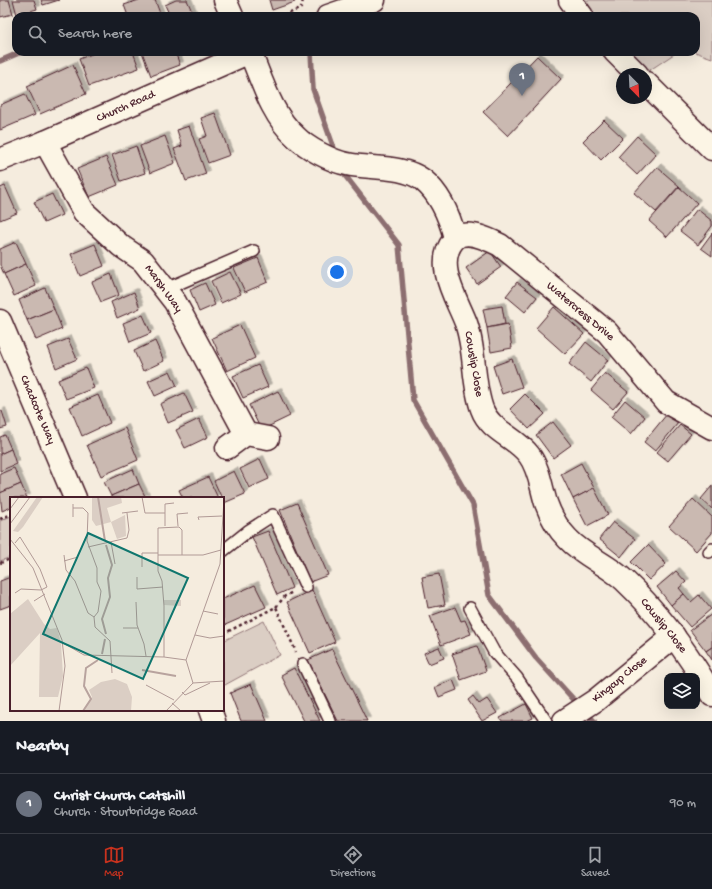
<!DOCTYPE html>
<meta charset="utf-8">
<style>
:root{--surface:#171b24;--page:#242831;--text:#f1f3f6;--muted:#9ea1a6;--line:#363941;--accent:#c8321e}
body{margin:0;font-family:"Gochi Hand",sans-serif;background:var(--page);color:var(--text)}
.controls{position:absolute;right:12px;bottom:12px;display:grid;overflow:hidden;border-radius:8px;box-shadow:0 4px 16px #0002}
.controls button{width:36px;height:36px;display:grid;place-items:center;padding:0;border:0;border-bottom:1px solid var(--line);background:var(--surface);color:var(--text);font:20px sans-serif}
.compass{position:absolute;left:616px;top:68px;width:36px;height:36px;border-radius:50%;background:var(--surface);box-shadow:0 4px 16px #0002;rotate:156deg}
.you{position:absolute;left:337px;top:272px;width:14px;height:14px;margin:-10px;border:3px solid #fff;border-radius:50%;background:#1a73e8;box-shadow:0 0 0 6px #1a73e833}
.badge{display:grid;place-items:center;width:26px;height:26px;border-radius:50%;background:var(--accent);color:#fff;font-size:13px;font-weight:700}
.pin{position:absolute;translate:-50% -33px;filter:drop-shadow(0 1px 2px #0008)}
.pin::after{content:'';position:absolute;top:21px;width:14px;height:12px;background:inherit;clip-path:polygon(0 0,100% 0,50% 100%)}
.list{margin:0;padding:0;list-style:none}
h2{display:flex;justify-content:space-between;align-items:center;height:52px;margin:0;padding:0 16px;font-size:17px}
h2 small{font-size:13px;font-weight:400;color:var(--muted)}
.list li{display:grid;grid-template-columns:26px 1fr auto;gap:12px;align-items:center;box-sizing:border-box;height:60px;padding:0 16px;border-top:1px solid var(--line)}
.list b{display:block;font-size:15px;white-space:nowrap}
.list p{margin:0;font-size:13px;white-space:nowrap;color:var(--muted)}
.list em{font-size:13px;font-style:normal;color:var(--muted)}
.icon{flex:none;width:22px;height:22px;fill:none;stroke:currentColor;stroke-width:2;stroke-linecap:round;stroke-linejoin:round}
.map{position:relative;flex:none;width:712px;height:721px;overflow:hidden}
.search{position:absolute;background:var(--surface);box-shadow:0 4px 16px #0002;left:12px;right:12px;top:12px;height:44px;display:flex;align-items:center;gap:10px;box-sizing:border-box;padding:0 14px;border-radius:12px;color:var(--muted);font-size:15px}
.sheet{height:112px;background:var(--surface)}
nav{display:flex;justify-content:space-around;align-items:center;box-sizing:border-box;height:56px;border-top:1px solid var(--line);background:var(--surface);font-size:11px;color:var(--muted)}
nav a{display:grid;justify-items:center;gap:2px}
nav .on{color:var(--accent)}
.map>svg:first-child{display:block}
.green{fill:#dbcec4;stroke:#927678}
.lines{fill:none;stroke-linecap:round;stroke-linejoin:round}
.stream{stroke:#8c6e70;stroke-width:5.5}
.building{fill:#cab9b1;stroke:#4a1f2b;filter:url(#shadow)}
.service-casing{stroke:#4a1f2b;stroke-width:14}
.minor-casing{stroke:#4a1f2b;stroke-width:25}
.tertiary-casing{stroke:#4a1f2b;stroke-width:25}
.secondary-casing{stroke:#4a1f2b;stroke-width:25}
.path{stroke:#4a1f2b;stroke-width:2.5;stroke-dasharray:3 3;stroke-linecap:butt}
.service{stroke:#fcf5e5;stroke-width:11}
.minor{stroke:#fcf5e5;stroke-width:22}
.tertiary{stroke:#fcf5e5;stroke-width:22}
.secondary{stroke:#fcf5e5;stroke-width:22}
.labels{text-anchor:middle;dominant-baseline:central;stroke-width:3.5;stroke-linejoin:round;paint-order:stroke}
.street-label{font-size:12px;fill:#4a1f2b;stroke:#fcf5e5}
.inset-river{fill:none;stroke:#b8a39e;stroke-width:2}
.inset-road{fill:none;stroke:#b19a96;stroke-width:1}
.view{fill:#0f766e;fill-opacity:0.15;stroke:#0f766e;stroke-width:2}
.inset-edge{fill:none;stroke:#4a1f2b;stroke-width:2}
</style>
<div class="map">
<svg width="712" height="721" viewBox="0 0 712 721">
<defs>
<filter id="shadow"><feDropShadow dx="3.5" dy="-3.5" stdDeviation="0" flood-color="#0004"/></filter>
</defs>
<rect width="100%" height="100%" fill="#f5ecde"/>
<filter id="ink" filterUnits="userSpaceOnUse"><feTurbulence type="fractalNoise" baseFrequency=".025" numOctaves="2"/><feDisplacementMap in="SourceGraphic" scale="8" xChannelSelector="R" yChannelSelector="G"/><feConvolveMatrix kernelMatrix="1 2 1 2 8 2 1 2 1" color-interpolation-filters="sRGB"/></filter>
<g filter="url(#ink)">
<g class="green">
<path d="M584,0H712V58L695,52L696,16H595Z"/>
<path d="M628,52H677L647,72Z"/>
<path d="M11,516V557L0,561V521Z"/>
<path d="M264,621L280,655L223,686V641Z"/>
</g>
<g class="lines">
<g class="stream">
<path d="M311,52L313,89L336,154"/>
<path d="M0,61L21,52"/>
<path d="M340,169L399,245L413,400L473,505L489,595L536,658L576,702"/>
<path d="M588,715L594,721"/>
</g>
</g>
<g class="building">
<path d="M0,0H9L13,14L0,17Z"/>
<path d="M13,0H34L37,9L17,15Z"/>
<path d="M41,0H59L43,5Z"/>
<path d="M139,0H155L161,16H128L124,5Z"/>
<path d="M176,0H187L194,16H170L165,5Z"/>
<path d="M269,0H294L295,2L272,10Z"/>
<path d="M97,52H133L139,68L89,86L79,59Z"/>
<path d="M142,52H175L180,65L151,76Z"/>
<path d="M537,56L561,79L508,136L483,112Z"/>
<path d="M73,65L86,94L40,114L27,86Z"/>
<path d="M25,94L35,115L0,130V105Z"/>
<path d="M215,113L230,155L208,163L199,139L207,136L201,118Z"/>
<path d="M604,120L623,138L601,160L583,141Z"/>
<path d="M189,126L206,174L186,181L174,149L182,146L177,130Z"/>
<path d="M165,136L175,163L150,173L140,146Z"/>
<path d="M637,136L656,154L637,175L618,157Z"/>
<path d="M136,146L145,173L121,181L112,155Z"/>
<path d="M106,157L118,185L89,197L77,169Z"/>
<path d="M657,167L679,186L656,212L634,193Z"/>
<path d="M5,186L17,213L0,220V188Z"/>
<path d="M679,187L697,203L667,237L649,221Z"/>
<path d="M52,194L62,215L44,223L34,202Z"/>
<path d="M697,209L712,221V226L698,245L680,231Z"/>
<path d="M712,233V256L701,248Z"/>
<path d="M16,242L26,264L4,274L0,265V249Z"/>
<path d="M95,244L104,266L80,276L71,254Z"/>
<path d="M490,251L501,267L477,284L466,268Z"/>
<path d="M258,258L268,282L245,292L234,268Z"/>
<path d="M26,264L36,286L14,296L4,274Z"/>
<path d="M230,272L241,294L221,303L211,281Z"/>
<path d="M111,274L119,295L101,302L92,282Z"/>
<path d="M517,282L537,297L525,312L506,296Z"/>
<path d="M205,283L215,305L199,312L190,290Z"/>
<path d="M45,288L54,309L27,320L19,300Z"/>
<path d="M134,292L140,308L117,318L111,302Z"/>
<path d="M502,306L505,324L487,328L483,309Z"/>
<path d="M554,307L584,334L565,354L536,328Z"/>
<path d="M54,309L62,329L36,340L27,320Z"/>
<path d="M143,315L151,333L130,342L123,323Z"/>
<path d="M508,324L512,348L491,352L487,328Z"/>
<path d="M240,325L255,358L227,371L212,338Z"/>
<path d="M68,339L77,359L56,368L48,347Z"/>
<path d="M155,341L164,361L143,371L134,351Z"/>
<path d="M586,342L608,360L591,382L569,364Z"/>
<path d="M512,359L522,387L502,394L493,366Z"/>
<path d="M258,365L268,387L243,398L233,376Z"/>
<path d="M86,368L94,388L66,399L58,380Z"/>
<path d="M170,371L177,386L155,396L148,381Z"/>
<path d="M605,373L628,392L613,409L591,390Z"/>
<path d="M278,391L290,416L261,430L249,405Z"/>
<path d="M184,393L193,412L168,423L160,404Z"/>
<path d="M525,394L545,414L529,429L510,409Z"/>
<path d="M98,395L110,423L82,436L70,407Z"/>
<path d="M625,400L645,417L631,434L611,417Z"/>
<path d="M2,411L7,427L0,429V412Z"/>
<path d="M667,414L678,423L655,451L644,442Z"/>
<path d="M199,419L208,437L185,448L176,430Z"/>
<path d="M553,422L571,445L553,458L536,435Z"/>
<path d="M680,425L691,434L668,461L657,452Z"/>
<path d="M125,428L138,460L101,476L87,445Z"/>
<path d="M5,435L11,449L0,454V437Z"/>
<path d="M11,449L16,464L0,471V454Z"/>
<path d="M260,459L269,479L249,488L240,469Z"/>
<path d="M581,463L594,488L573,499L561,474Z"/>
<path d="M14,468L21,484L0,493V474Z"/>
<path d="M133,469L139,484L111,496L104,482Z"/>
<path d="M234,471L245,494L224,503L214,481Z"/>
<path d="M208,477L218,498H183L179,490Z"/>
<path d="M21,484L27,498H11V507L2,511L0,493Z"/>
<path d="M139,484L146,498H111V496Z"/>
<path d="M712,486V509L701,499Z"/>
<path d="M594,488L608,515L587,526L573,499Z"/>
<path d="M693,499L712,517V533L696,551L669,526Z"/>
<path d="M297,503L328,575L310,582L280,510Z"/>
<path d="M613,522L635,539L621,557L599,539Z"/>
<path d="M268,531L292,588L277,595L252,537Z"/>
<path d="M648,545L666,564L649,580L631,562Z"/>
<path d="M676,571L686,582L679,588L684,594L671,605L657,587Z"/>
<path d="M439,574L445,605L428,608L422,577Z"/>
<path d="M11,577V605L0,609V581Z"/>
<path d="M255,585L266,607L223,626V599Z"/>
<path d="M312,590L335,642L310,653L287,602Z"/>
<path d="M684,594L691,602L699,595L711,609L690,627L671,605Z"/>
<path d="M455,607L461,621L465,620L471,634L441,645L430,616Z"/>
<path d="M712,614V647L706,651L690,630Z"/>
<path d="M477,646L486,671L461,680L452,654Z"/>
<path d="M439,647L444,658L429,664L424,653Z"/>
<path d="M712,647V660L706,651Z"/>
<path d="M332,649L367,721H338L308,660Z"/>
<path d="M294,668L320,721H304L281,675Z"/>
<path d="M453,680L457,690L439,697L435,687Z"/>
<path d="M251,684L267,721H241L230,693Z"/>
<path d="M473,696L479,704L487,699L497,713L482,721L468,700Z"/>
<path d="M526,704L533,718L527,721H502L500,718Z"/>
</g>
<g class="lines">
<g class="service-casing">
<g id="service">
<path d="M166,289L254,251"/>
<path d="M223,551L248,531L273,515L306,587"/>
<path d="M709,552L712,549"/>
<path d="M470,608L494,652L517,678L546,721"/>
<path d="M303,664L330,721"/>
</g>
</g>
<g class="minor-casing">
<g id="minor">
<path d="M225,0L232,16"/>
<path d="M328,16L374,0"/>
<path d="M45,142L84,212L121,246L143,261L175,302L246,434"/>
<path d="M0,160L45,142L250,52"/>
<path d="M0,321L75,498"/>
<path d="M712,428L666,402L607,332L500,245C488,239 463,227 453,241C434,265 457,299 466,323C476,351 472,382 482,409C490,431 516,437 529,455C539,468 541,487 546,503C551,517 558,529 568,539C584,556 607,564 624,580C659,613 688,653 712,695"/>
<path d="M227,448L246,434L268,438"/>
<path d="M210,710L214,721"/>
<path d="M564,721L596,700L674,636"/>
</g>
</g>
<g class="tertiary-casing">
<path id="tertiary" d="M250,52C262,81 272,116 296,137C307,148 331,161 347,164C370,169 403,165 423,180C440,194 450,218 455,238"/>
</g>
<g class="secondary-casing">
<g id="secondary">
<path d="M570,0L582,16"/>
<path d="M615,52L637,74"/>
<path d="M646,83L712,149"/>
</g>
</g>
<g class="path">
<path d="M284,16L301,8L303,0"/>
<path d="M0,519L11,514"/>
<path d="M0,563L11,559"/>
<path d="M276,607L285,596L293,592"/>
<path d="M223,634L276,607L296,652"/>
</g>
<use href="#service" class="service"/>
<use href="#minor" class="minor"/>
<use href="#tertiary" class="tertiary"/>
<use href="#secondary" class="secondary"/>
</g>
</g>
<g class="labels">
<g class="street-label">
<text transform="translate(126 107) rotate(-24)">Church Road</text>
<text transform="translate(163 289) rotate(54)">Marsh Way</text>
<text transform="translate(580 312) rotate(40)">Watercress Drive</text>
<text transform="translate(473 364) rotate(80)">Cowslip Close</text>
<text transform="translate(37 410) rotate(67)">Chadcote Way</text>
<text transform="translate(663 626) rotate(51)">Cowslip Close</text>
<text transform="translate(620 680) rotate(-39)">Kingcup Close</text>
</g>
</g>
<g transform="translate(10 497)">
<rect width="214" height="214" fill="#f5ecde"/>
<path d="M27,0H33L13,30L8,35L3,34ZM82,0H111L112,6L97,11L101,25L115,18L116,39L107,42L101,25L86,29L82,23ZM18,102L34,127L40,132L47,131L51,146L53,179L48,200H29L30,136L0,169V117ZM154,103H171V109L154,108ZM105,182L117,187L122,200L121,214H74L82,200L79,193L91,185Z" fill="#dbcec4"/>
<path class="inset-river" d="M88,0L95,44M96,137L92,122L100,100L98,81L102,68L96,48M92,157L95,142M132,173L166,179M73,214L81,202L74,189L76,171L88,163"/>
<path class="inset-road" d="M132,0L135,16H155M63,11H73L78,16L77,44L87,71V85L91,94L88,115L84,120M0,12L9,0M112,16L128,14M63,20V7M189,23L188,20L212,19M0,27L20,0M155,29V7L164,6M168,29L167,17L178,16M0,42L23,71L52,143L55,169L49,214M101,45L105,67M5,46L10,40L30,72L37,90L31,93L11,92L5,96M78,50L117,41L119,33L117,16M54,58L56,73L65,84L78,116L84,120M148,58H193L211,53M54,64L68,60M132,70V56H148M127,80V92L153,90M24,104L35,97M126,105L127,128L134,147L136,159M193,114L208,117M84,120L85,130L100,144L102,176M113,131H128M185,138L200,141L214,139M53,146L74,158L154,160L176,163M154,160V109L152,84L148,74V31L169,30L172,33V58M183,186L176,163L210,67L214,2M136,188L164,203M172,195L175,198L200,186M162,206L171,214M156,214L183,186L214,184"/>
<path class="view" d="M78,36L178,81L133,182L33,137Z"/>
<rect width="214" height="214" class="inset-edge"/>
</g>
</svg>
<div class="controls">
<button><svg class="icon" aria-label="layers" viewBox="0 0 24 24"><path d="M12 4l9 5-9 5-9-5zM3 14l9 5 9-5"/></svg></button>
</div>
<svg class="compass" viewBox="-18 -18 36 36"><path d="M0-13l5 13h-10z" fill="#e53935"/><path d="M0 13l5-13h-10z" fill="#9ea1a6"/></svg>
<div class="you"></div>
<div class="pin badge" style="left:522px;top:96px;background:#6b7280">1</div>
<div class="search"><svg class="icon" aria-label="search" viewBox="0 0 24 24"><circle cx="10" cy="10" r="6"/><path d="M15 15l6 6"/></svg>Search here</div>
</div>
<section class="sheet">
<h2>Nearby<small></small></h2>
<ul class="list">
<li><span class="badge" style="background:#6b7280">1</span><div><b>Christ Church Catshill</b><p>Church · Stourbridge Road</p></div><em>90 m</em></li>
</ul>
</section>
<nav>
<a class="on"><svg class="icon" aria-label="map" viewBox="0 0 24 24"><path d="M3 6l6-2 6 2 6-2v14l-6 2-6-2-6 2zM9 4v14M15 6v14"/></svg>Map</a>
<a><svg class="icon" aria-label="directions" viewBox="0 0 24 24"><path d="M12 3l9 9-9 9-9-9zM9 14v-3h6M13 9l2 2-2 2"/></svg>Directions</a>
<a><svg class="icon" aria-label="saved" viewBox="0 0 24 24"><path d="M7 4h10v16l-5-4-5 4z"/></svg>Saved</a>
</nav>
